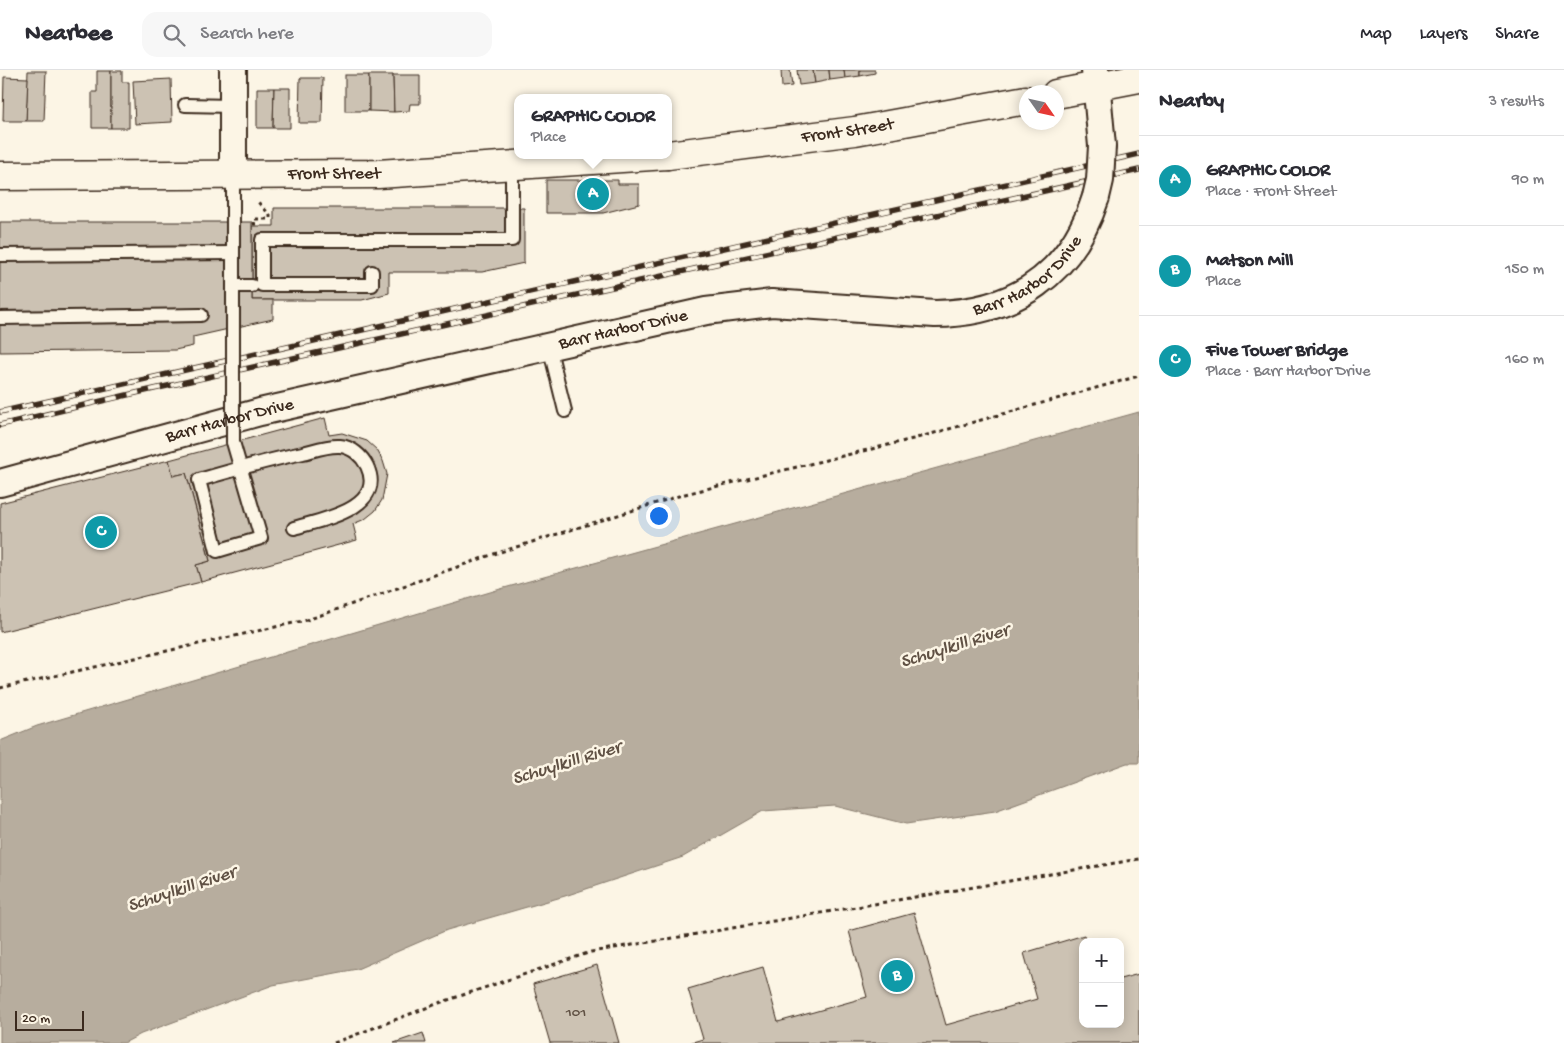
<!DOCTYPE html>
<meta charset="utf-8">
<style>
:root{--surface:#fff;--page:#f7f7f7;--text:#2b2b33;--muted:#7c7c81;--line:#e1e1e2;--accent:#d1495b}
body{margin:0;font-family:"Gochi Hand",sans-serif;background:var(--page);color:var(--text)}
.controls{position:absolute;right:15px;bottom:15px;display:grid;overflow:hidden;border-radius:10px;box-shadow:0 2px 12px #0003}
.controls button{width:45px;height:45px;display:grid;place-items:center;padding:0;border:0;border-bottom:1px solid var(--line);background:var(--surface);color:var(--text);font:25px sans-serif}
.compass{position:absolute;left:1019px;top:15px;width:45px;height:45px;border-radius:50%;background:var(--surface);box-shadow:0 2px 12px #0003;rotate:124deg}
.scale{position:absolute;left:15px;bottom:12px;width:69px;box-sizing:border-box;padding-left:5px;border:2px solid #3b2a1e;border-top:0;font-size:14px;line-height:18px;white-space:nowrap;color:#3b2a1e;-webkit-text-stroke:4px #fcf5e5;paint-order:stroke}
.you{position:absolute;left:658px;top:445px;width:18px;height:18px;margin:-12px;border:4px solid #fff;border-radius:50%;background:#1a73e8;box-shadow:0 0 0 8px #1a73e833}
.badge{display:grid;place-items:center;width:32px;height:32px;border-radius:50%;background:var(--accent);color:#fff;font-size:16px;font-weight:700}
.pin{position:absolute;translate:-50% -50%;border:2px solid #fff;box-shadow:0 1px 5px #0006}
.popup{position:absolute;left:514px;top:24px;width:158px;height:65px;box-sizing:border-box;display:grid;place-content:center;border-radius:10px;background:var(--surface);filter:drop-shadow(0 1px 4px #0005);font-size:16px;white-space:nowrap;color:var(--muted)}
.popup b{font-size:19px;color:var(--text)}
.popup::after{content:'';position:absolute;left:50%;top:100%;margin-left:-10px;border:10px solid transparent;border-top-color:var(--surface)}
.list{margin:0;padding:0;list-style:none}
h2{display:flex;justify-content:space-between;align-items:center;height:65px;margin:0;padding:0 20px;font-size:21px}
h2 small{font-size:16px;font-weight:400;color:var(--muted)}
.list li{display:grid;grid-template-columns:32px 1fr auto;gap:15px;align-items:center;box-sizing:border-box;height:90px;padding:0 20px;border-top:1px solid var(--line)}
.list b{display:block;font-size:19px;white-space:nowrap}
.list p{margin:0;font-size:16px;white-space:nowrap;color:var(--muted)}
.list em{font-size:16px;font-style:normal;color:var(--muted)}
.icon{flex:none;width:28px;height:28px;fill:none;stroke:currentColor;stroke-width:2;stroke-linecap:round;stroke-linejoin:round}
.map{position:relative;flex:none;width:1139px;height:973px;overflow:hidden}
header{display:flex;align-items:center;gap:30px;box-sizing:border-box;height:70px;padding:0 25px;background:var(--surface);border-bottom:1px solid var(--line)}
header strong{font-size:24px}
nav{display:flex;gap:28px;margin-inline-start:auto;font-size:18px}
.search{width:350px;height:45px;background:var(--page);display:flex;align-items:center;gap:12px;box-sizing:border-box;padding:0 18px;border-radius:15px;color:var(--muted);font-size:19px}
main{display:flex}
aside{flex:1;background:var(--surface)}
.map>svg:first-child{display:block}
.water{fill:#b7ad9e;stroke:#85796b}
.building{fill:#ccc2b3;stroke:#3b2a1e}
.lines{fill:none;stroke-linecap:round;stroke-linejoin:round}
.lane-casing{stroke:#3b2a1e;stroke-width:16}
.street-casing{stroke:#3b2a1e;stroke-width:30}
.secondary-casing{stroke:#3b2a1e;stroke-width:31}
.path{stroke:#3b2a1e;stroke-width:3;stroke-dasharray:4 4;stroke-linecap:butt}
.lane{stroke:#fcf5e5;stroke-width:12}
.street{stroke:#fcf5e5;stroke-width:26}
.secondary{stroke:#fcf5e5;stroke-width:28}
.rail-casing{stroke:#3b2a1e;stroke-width:5.5}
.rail{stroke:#fcf5e5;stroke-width:4;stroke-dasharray:11;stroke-linecap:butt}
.lane-bridge-casing{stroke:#3b2a1e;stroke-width:16;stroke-linecap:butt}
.street-bridge-casing{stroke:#3b2a1e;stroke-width:30;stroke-linecap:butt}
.lane-bridge{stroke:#fcf5e5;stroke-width:12}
.street-bridge{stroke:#fcf5e5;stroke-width:26}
.labels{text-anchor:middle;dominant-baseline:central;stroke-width:5;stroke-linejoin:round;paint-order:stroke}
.number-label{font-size:15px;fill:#5f5043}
.street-label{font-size:18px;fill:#3b2a1e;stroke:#fcf5e5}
.water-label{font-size:19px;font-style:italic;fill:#605144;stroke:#fcf5e5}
</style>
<header>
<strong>Nearbee</strong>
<div class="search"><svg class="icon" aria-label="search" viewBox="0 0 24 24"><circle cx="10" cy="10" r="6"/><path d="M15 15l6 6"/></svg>Search here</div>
<nav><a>Map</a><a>Layers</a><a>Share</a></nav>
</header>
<main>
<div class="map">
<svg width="1139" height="973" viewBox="0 0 1139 973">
<rect width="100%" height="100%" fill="#fcf5e5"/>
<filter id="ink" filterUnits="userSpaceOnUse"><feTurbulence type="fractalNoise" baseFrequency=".02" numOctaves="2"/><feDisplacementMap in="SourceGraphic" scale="10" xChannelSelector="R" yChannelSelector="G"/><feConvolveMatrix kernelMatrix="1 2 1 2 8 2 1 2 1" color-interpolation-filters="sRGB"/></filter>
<g filter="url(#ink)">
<path class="water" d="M1139,342V693H1127L995,741L906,754L835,736L763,741L683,787L565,826L447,860L357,899L273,915L141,964L124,973H0V671L37,656L497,520Z"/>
<g class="building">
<path d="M781,0H790L792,16L782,17Z"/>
<path d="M797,0H813L815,13L799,15Z"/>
<path d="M813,0H829L830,10L815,13Z"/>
<path d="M829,0H844L845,8L830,10Z"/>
<path d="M844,0H860V6L845,8Z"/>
<path d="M860,0H875V3L860,6Z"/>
<path d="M28,1H46L44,51H26Z"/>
<path d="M97,1H111V58H92V22H97Z"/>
<path d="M111,1H122V12H129V58H111Z"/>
<rect x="345" y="5" width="24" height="36"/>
<path d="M369,5H393L394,42L369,41Z"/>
<path d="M393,5H420V34H410L409,41L394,42Z"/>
<path d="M4,7L28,8L26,51H3Z"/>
<path d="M300,8H323L322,53H299Z"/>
<path d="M171,9L172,52L135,54L133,11Z"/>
<path d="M257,18H274L273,58H257Z"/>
<path d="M274,18H290V58H273Z"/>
<path d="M546,110H618V114H639V134L603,143H546Z"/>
<path d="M274,138H524V193L482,202H389V223L362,230H252V156H274Z"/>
<path d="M0,152H252V230H273V249L193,267V276L175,280L0,282Z"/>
<path d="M325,348L329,365L342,363L367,371L377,380L383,391L387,404L382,430L375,441L365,449L353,454L357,470L201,512L196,495L210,491L186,403L173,406L169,390Z"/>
<path d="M169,390L173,406L186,403L210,491L196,495L201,512L0,562V433Z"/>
<path d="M914,843L946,955L1037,929L1024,883L1084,865L1086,872H1083V954H1120V909L1139,904V973H689L703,969L688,919L763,897L778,952L867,927L849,861Z"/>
<path d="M597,895L619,973H550L533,914Z"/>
<path d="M423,963L426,973H394Z"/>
</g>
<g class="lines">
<g class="lane-casing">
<g id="lane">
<path d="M185,35L232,36"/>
<path d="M233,105V258"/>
<path d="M0,185L233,183"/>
<path d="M372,202V215H262V170H512V96"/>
<path d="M233,216H252"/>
<path d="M0,248L201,245"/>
<path d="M549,276L565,341"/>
<path d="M233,372L261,468L217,481L199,410C233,400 268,390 303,383C315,380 328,375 340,376C352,377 362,386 367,396C387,439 320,450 294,458"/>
</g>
</g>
<g class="street-casing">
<g id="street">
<path d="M233,0V105"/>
<path d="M1095,0L1102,76"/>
<path id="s1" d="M0,413L260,342L706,241L772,233L935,244C1015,243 1071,204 1096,127"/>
</g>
</g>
<g class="secondary-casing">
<g id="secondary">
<path d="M1056,24L1139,8"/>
<path id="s2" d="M668,85L855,61L1026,30"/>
<path id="s3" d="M0,106L378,104L667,85"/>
</g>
</g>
<g class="path">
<path d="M256,154H254V149H270V145L257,131"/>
<path d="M0,618L307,550L494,484L685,424L913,369L1139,306"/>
<path d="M334,973L439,933L591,882L1139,789"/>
</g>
<use href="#lane" class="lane"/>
<use href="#street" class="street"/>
<use href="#secondary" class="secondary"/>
<g class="rail-casing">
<g id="rail">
<path d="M0,342L1139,84"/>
<path d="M0,355L127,325L1139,100"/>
</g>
</g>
<use href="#rail" class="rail"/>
<g class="lane-bridge-casing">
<path id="lane-bridge" d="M233,372V258"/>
</g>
<g class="street-bridge-casing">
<path id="street-bridge" d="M1096,127L1100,110L1102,76"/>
</g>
<use href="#lane-bridge" class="lane-bridge"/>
<use href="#street-bridge" class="street-bridge"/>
</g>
</g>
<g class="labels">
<g class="number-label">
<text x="576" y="943">101</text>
</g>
<g class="street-label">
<text stroke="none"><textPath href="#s2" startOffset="181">Front Street</textPath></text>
<text stroke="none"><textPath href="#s3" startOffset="334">Front Street</textPath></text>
<text stroke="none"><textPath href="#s1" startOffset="1061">Barr Harbor Drive</textPath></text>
<text stroke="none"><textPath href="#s1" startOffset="642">Barr Harbor Drive</textPath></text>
<text stroke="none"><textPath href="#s1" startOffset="238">Barr Harbor Drive</textPath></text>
</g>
<g class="water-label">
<text transform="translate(955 577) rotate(-17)">Schuylkill River</text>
<text transform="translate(567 694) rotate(-17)">Schuylkill River</text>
<text transform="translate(182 820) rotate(-18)">Schuylkill River</text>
</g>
</g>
</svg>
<div class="controls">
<button>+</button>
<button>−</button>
</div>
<svg class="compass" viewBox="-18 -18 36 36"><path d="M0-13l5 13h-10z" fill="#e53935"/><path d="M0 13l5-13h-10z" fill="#7c7c81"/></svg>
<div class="scale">20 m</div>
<div class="you"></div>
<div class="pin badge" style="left:593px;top:124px;background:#0f9aa8">A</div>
<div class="popup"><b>GRAPHIC COLOR</b>Place</div>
<div class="pin badge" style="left:897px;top:906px;background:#0f9aa8">B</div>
<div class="pin badge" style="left:101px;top:462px;background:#0f9aa8">C</div>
</div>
<aside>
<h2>Nearby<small>3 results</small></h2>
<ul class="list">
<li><span class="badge" style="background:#0f9aa8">A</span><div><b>GRAPHIC COLOR</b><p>Place · Front Street</p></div><em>90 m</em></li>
<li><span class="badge" style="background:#0f9aa8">B</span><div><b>Matson Mill</b><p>Place</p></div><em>150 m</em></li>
<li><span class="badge" style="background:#0f9aa8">C</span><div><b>Five Tower Bridge</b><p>Place · Barr Harbor Drive</p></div><em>160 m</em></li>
</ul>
</aside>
</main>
